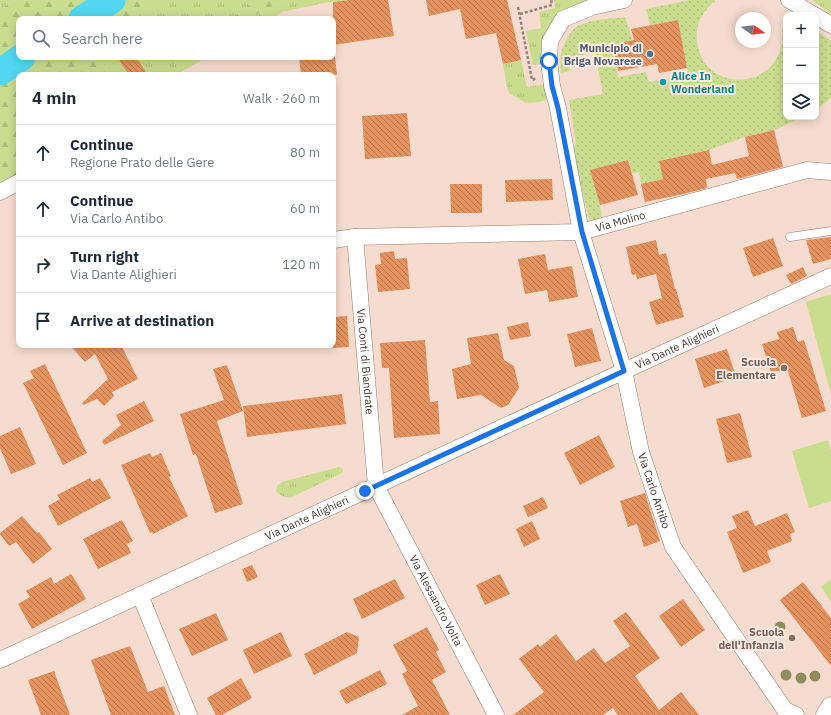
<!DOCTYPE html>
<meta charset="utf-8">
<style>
:root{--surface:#fff;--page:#f6f6f7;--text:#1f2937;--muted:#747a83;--line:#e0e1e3}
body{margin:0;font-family:"IBM Plex Sans",sans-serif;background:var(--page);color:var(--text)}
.controls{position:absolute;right:12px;top:12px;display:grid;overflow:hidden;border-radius:8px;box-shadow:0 2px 10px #0003}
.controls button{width:36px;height:36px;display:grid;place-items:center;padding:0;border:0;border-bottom:1px solid var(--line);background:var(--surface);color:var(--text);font:20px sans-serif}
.compass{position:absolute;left:735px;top:12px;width:36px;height:36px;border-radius:50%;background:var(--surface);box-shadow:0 2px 10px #0003;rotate:104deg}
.stop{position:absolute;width:12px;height:12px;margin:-9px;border:3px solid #1a73e8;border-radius:50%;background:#fff}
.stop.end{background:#1a73e8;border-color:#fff;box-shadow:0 1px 4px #0008}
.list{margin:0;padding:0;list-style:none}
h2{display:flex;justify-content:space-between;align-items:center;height:52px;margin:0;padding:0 16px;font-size:17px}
h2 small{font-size:13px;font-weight:400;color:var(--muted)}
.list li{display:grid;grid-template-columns:26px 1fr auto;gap:12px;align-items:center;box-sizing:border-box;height:56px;padding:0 16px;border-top:1px solid var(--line)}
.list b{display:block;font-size:15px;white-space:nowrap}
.list p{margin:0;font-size:13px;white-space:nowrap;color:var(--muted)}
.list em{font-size:13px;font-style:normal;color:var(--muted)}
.icon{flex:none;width:22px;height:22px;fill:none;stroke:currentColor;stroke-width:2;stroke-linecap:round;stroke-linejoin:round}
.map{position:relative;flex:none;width:831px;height:715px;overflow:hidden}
.search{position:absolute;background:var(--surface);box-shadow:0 2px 10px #0003;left:16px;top:16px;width:320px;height:44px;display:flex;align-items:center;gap:10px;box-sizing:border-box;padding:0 14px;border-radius:8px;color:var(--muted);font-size:15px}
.panel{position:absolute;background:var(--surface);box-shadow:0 2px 10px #0003;left:16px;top:72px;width:320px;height:276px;border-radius:8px}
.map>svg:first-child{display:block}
.grass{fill:url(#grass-tufts)}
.forest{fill:url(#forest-firs)}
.park{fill:url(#park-dots)}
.pitch{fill:#cadc8d}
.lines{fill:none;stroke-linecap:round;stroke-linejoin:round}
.river{stroke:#51d7f1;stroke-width:27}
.building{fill:url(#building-back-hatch)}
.service-casing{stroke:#927b6e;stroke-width:9}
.minor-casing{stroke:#927b6e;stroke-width:17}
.tertiary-casing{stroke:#927b6e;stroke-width:21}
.path{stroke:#95837a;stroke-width:2.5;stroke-dasharray:3 2;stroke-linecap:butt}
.service{stroke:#fff;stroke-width:8}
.minor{stroke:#fff;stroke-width:16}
.tertiary{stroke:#fff;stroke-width:20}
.tree{fill:#918c5d}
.route{stroke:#1a73e8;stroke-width:5}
.service-dot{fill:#5c6f8a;stroke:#fbebe3;stroke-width:1.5}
.culture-dot{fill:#0f9aa8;stroke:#fbebe3;stroke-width:1.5}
.education-dot{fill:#8d6e63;stroke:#fbebe3;stroke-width:1.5}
.labels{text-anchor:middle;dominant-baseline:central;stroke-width:4;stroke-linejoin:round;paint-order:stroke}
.service-label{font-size:11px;font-weight:bold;fill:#4e5e75;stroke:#fbebe3;text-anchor:end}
.culture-label{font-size:11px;font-weight:bold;fill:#0d838f;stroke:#fbebe3;text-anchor:start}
.street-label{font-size:11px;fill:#413631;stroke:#fbebe3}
.education-label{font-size:11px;font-weight:bold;fill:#785e54;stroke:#fbebe3;text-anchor:end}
</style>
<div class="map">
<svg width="831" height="715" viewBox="0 0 831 715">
<defs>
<pattern id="grass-tufts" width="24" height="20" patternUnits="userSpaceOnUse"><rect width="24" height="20" fill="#cadc8d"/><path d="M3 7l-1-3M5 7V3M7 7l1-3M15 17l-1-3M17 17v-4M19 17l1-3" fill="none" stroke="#afbd7a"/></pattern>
<pattern id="forest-firs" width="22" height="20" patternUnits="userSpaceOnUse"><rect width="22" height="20" fill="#cadc8d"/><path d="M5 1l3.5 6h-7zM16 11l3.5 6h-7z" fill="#afbd7a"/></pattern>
<pattern id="park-dots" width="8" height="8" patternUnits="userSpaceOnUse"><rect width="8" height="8" fill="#cadc8d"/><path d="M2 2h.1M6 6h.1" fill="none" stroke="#afbd7a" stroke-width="1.8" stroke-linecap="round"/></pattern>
<pattern id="building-back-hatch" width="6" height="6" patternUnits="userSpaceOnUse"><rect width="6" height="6" fill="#e4935e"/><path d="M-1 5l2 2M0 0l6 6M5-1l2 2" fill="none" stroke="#ba794e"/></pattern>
</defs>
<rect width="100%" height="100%" fill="#f6dcce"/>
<g class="grass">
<path d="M0,0H15L0,10Z"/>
<path d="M161,0H258L241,11L233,19H133Z"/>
<path d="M285,0H349L324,3L282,12L271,19H249L266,9Z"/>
<path d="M554,0H606L548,39L541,64L533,65L526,31L541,28L539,12L555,8Z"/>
<path d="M812,0H831V14Z"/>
<path d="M104,57H207L176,75H109L102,61Z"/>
<path d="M521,60L527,87L544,84L547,100L539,102L526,103L509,93L507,88L503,64Z"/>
<path d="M339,467L343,469L342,473L290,498L282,496L276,492L277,486L282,482Z"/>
</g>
<g class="forest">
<path d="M15,0H109L79,19H19V57L0,69V10Z"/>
<path d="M119,0H161L133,19H89Z"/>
<path d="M258,0H285L266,9L249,19H233L241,11Z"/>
<path d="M29,57H104L102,61L109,75H19V180L0,189V76Z"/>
</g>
<g class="park">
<path d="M690,0H715V1C702,12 695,25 697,41C703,98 788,90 782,30L786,29V117H803L774,130L745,137L709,150L659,161L663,179L641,184L639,172L632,173L628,160L591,170L600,205L602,218L591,220L589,219L572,148L576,144L569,100L603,94L595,53L568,57L570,71L561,73C559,59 561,46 570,34C572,32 573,29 576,27C590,19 609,19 625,17L633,41L613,45L618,77L646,72L649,82L689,75L687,68L678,20L650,25L646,9Z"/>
<path d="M816,31L831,40V98L816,110Z"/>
</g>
<g class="pitch">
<path d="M831,294V394L806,302Z"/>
<path d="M828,440L831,451V501L809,508L792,451Z"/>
<path d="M831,579V602L821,587Z"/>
</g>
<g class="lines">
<g class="river">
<path d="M82,19L112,0"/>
<path d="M0,72L22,57"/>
</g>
</g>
<g class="building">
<path d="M349,0H388L394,36L333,45V2Z"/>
<path d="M426,0H507L521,60L503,64L496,33L466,39L460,9L429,16Z"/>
<path d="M678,20L687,68L659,73L657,64L618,71L613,45L634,40L631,29Z"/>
<path d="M117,57H136L148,75H129Z"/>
<path d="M299,57H335L337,75H301Z"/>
<path d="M407,113L411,156L365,159L362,116Z"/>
<path d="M774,130L783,167L737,179L735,173L706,179L707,188L683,194L645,202L641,184L663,179L659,161L709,150L712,165L749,156L745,137Z"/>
<path d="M628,160L638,195L600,205L590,170Z"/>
<path d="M552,179L553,200L506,202L505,180Z"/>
<path d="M450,184H482V213H451Z"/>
<path d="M831,237V259L813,264L806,240Z"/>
<path d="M773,238L783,266L753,277L743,248Z"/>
<path d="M656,240L659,255L666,253L675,289H676L684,317L656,325L649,302L662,298L656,274L637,279L636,274L632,275L626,247Z"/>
<path d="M394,251L395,259L407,258L410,289L378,292L375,265L381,264L380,253Z"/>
<path d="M545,254L548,270L572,266L578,297L549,302L547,290L525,294L518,259Z"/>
<path d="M803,267L807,276L791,284L786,275Z"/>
<path d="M347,316L349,347L333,348V317Z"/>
<path d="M528,322L531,336L510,340L507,327Z"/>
<path d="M793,327L798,342L804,340L826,411L802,418L787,368L771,373L762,344L779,339L777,332Z"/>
<path d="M592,328L601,361L575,367L567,334Z"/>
<path d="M498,333L504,360L514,366L519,388L508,405L501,408L481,395L457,399L452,369L471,364L467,338Z"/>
<path d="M425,340L430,402L438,401L440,434L394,438L389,368H382L380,343Z"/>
<path d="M70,345H121L138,379L112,392L114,396L104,406L97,399L83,405L82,403L108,379L95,354L85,362Z"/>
<path d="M727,349L736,377L704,388L695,359Z"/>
<path d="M45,364L87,453L63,465L23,383L34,378L30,371Z"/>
<path d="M227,365L243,411L217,421L243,504L215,513L196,454L193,455L180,414L224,400L213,369Z"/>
<path d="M342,394L346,424L247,437L243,406Z"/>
<path d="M144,401L154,421L104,445L102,441L121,425L116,415Z"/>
<path d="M740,413L752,457L727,463L716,419Z"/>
<path d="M20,427L36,464L11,474L0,448V436Z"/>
<path d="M599,435L615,467L580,485L564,453Z"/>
<path d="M150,453L152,457L161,453L171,476L169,477L188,516L153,534L152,532L150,533L121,465Z"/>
<path d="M90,478L92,482L100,478L111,498L58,526L48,506L60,499L57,495Z"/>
<path d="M645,493L660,541L644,547L637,524L628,527L620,501Z"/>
<path d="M543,497L548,508L528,517L523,506Z"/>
<path d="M748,510L755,526L787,513L795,532L790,534L792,541L767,551L771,562L743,573L727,532L737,528L732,516Z"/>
<path d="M22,516L37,533L39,532L52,549L33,564L16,542L9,546L0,534V533Z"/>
<path d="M122,520L133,541L127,544L131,553L98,569L83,539Z"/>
<path d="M532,521L540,539L524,547L516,529Z"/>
<path d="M252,565L258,577L247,582L242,569Z"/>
<path d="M71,574L77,583L86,599L32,629L18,604L30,597L26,591L51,577L54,584Z"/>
<path d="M500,574L510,594L485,605L476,585Z"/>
<path d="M395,579L405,598L362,619L353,599Z"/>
<path d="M803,582L831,618V666L780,600Z"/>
<path d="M683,599L705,630L681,647L659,616Z"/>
<path d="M626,612L660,658L635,676L659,710L681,692L699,715H618L613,708L603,715H513L544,692L519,659L538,644L540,647L556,634L576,661L594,648L605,663L630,646L613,621Z"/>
<path d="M216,613L228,640L192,656L179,629Z"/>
<path d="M427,627L439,650L436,652L446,672L432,680L450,715H402L418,706L402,674L407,671L393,645Z"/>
<path d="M281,632L292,656L254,674L243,650Z"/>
<path d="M347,632L359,637L357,653L314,675L304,654Z"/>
<path d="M130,646L148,692L164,686L175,715H111L91,660Z"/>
<path d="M380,670L387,684L346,704L339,691Z"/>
<path d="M54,671L70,715H41L28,680Z"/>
<path d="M241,678L252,698L222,715H216L207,698Z"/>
</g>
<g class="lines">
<g class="service-casing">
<path id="service" d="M790,237L831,231"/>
</g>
<g class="minor-casing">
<g id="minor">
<path id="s1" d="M624,0L592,7L563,19L550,41L549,61L552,86L558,108L581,232L624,371L641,452L673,547L785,710L796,715"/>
<path d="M789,0L814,15"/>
<path d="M816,16L831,25"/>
<path d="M0,192L19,182"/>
<path id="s2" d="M355,237L376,486L496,715"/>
<path id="s3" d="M333,240L355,237L581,232L807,170L831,172"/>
<path d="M140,595L189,715"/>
<path id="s4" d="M0,660L624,371L831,276"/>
</g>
</g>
<g class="tertiary-casing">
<path id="tertiary" d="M826,715L831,707"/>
</g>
<g class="path">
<path d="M518,7L532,80L537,78"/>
<path d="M520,14L552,5L551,0"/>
</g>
<use href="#service" class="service"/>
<use href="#minor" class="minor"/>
<use href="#tertiary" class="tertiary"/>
</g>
<g class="tree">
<circle cx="780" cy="627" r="5.5"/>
<circle cx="786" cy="675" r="5.5"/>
<circle cx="815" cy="676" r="5.5"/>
<circle cx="801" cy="678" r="5.5"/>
</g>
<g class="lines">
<path class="route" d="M365,491L624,371L582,232L558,108L552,86L549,61"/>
</g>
<circle class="service-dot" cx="650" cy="54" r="4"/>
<circle class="culture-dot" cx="663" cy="82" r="4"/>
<g class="education-dot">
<circle cx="784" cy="368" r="4"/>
<circle cx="792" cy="638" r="4"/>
</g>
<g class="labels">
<g class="service-label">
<text x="642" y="48">Municipio di<tspan x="642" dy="13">Briga Novarese</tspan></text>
</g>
<g class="culture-label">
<text x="671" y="76">Alice In<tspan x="671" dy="13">Wonderland</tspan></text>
</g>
<g class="street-label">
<text stroke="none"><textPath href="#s3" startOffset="289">Via Molino</textPath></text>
<text stroke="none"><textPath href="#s4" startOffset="746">Via Dante Alighieri</textPath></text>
<text stroke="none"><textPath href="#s2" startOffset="125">Via Conti di Biandrate</textPath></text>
<text stroke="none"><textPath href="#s1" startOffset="553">Via Carlo Antibo</textPath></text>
<text stroke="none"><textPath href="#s4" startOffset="338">Via Dante Alighieri</textPath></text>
<text stroke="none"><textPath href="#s2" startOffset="379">Via Alessandro Volta</textPath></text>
</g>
<g class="education-label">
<text x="776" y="362">Scuola<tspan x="776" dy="13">Elementare</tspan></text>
<text x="784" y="632">Scuola<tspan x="784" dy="13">dell'Infanzia</tspan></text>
</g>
</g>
</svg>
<div class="controls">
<button>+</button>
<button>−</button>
<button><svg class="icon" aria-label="layers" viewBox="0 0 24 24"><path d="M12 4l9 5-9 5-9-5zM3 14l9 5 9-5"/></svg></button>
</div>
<svg class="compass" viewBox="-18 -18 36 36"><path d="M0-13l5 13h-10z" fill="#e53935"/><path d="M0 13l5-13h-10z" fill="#747a83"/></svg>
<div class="stop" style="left:549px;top:61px"></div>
<div class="stop end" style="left:365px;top:491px"></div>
<div class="search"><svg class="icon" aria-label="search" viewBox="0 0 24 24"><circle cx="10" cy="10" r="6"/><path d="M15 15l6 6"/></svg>Search here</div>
<section class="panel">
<h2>4 min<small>Walk · 260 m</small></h2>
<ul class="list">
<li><svg class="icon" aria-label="ahead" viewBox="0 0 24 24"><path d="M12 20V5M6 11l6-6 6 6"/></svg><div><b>Continue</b><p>Regione Prato delle Gere</p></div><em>80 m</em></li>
<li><svg class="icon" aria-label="ahead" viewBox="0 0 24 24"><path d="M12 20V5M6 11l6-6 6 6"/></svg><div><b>Continue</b><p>Via Carlo Antibo</p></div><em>60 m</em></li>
<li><svg class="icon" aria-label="right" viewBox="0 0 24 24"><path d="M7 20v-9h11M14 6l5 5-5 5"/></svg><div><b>Turn right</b><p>Via Dante Alighieri</p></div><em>120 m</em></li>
<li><svg class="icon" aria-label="arrive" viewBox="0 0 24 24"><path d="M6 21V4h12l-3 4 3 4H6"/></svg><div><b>Arrive at destination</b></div></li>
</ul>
</section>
</div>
